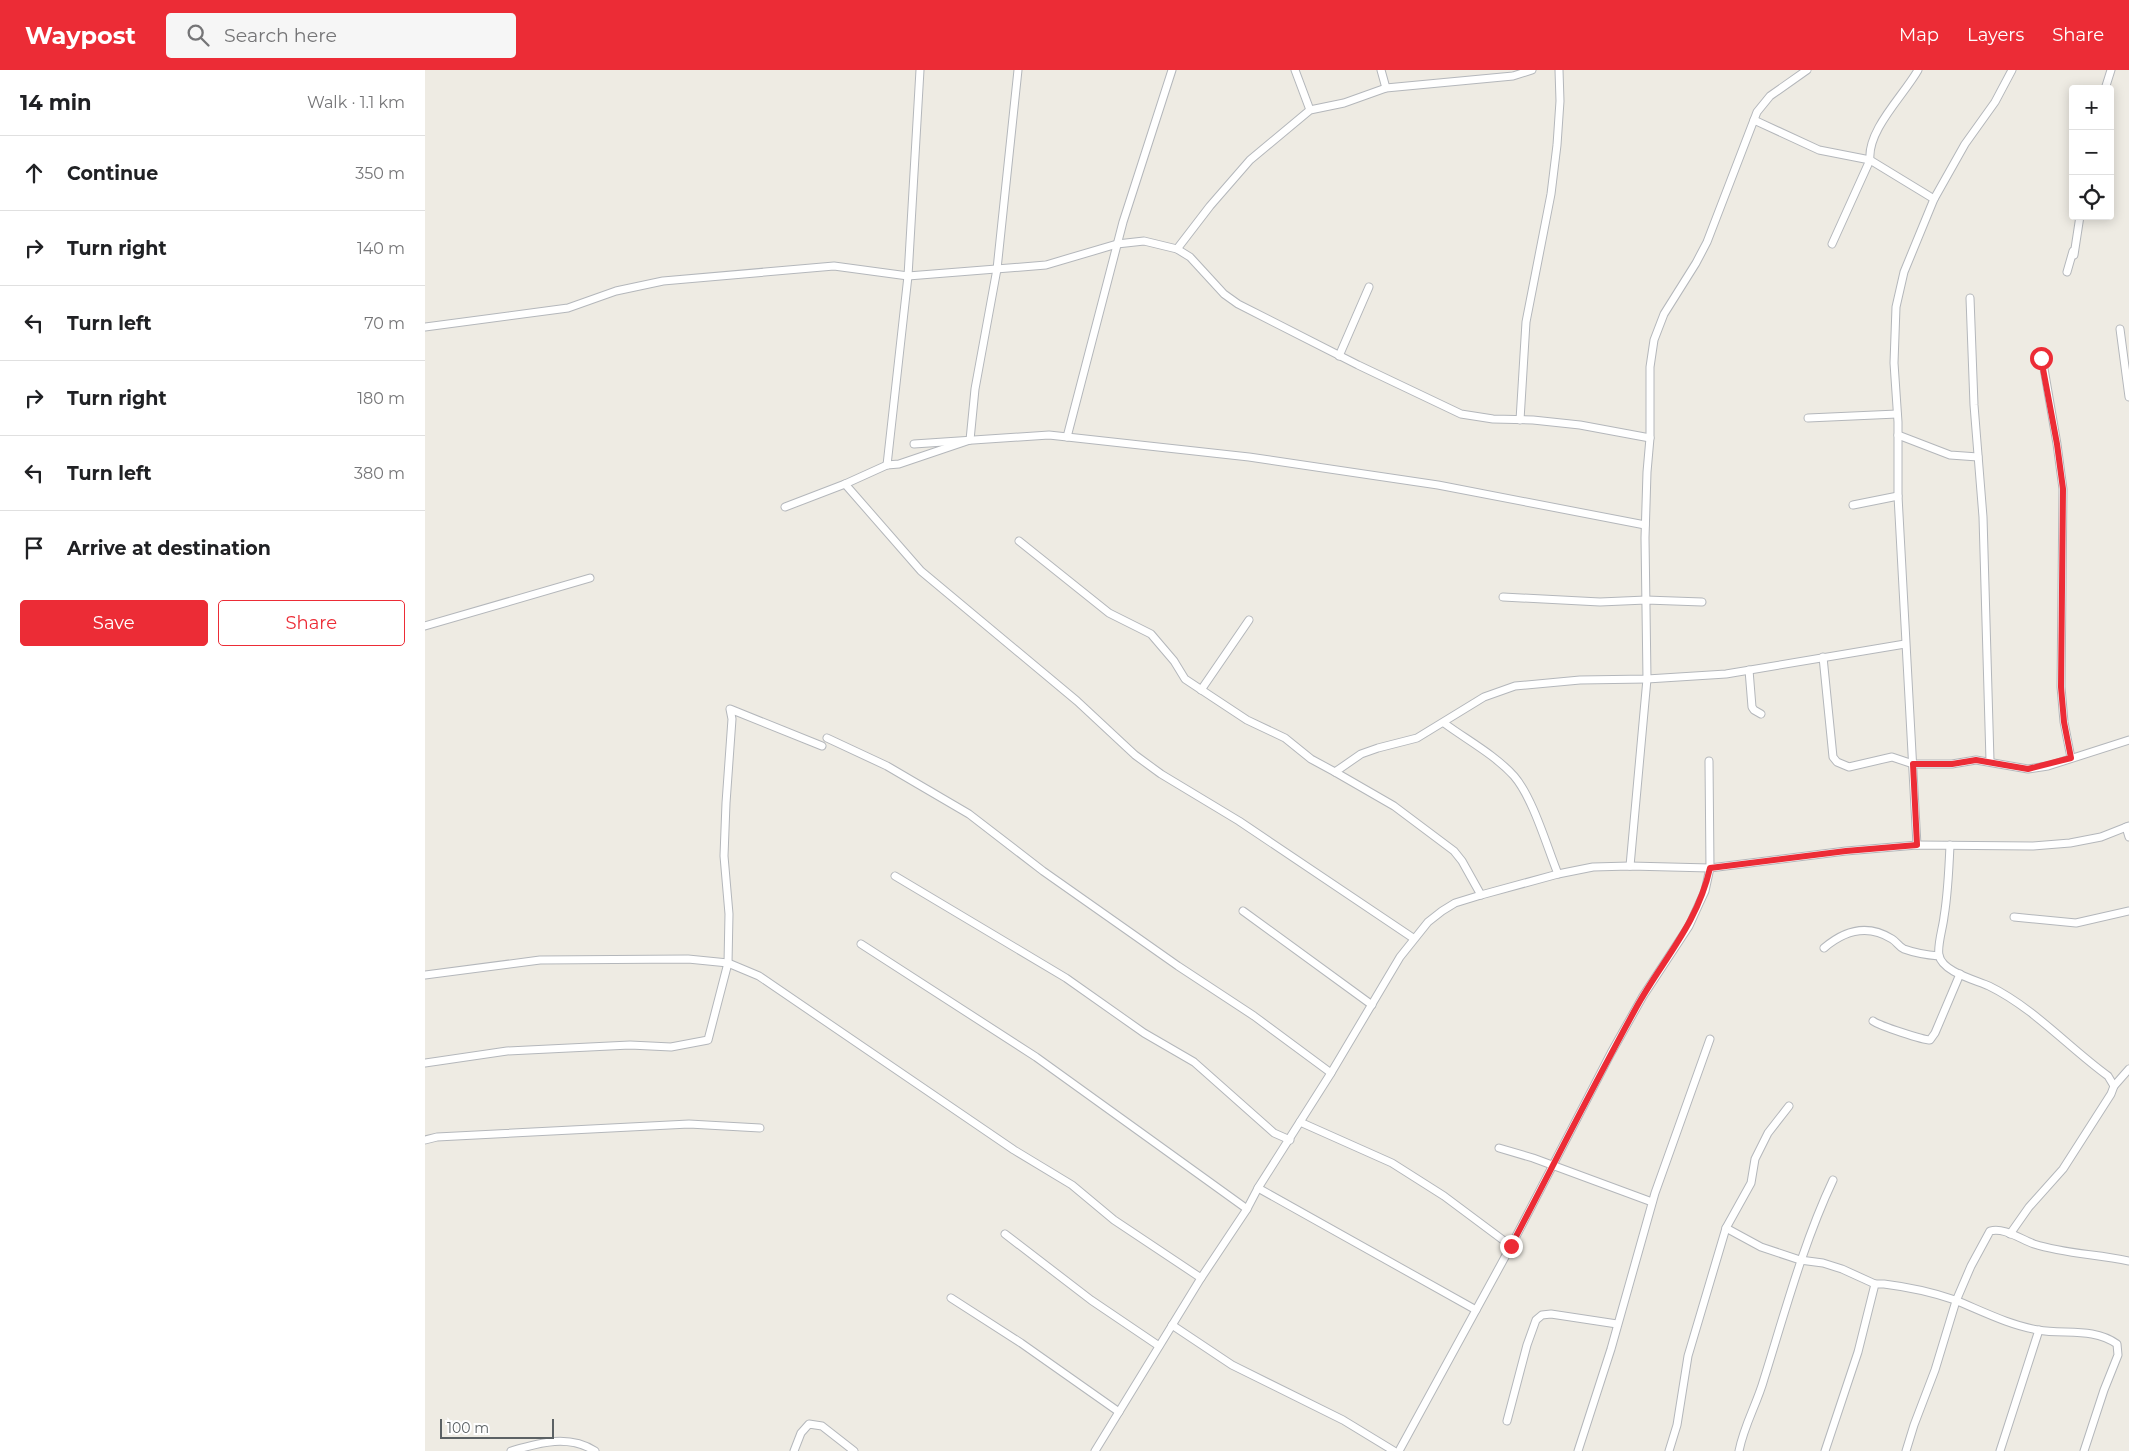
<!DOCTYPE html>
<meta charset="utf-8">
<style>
:root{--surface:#fff;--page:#f6f6f6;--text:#202124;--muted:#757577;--line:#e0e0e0;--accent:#ec2c36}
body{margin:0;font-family:Montserrat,sans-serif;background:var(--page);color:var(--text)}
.controls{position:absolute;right:15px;top:15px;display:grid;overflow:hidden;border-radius:5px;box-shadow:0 2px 12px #0003}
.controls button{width:45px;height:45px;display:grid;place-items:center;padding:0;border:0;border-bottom:1px solid var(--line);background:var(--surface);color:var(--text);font:25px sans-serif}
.scale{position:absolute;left:15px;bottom:12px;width:114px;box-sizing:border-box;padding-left:5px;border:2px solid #5b6164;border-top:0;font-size:14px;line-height:18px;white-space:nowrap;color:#5b6164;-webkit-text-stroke:4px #fff;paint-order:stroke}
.stop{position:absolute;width:15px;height:15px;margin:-11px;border:4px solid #ec2c36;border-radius:50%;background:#fff}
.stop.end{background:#ec2c36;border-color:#fff;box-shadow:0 1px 5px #0008}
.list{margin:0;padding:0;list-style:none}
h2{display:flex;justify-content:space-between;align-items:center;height:65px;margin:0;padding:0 20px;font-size:21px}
h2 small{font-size:16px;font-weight:400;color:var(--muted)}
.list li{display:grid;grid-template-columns:32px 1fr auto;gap:15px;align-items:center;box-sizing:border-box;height:75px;padding:0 20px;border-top:1px solid var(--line)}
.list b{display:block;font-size:19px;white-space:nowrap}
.list em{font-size:16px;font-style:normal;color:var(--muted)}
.actions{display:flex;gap:10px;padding:15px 20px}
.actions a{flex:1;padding:11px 0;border:1px solid var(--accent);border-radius:5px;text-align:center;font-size:18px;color:var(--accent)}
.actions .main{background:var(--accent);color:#fff}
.icon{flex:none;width:28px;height:28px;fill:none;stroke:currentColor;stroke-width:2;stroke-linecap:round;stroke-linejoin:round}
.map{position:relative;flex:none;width:1704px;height:1381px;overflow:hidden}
header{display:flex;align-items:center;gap:30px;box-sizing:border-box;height:70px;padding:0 25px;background:var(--accent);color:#fff}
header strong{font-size:24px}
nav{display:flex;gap:28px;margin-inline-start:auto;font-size:18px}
.search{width:350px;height:45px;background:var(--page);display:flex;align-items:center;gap:12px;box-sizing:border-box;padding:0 18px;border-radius:5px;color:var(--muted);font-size:19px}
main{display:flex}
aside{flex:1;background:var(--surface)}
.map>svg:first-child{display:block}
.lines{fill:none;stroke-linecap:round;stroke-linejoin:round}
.street-casing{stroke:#b4b7bb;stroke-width:9}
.street{stroke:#fff;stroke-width:7}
.route{stroke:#ec2c36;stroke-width:6}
</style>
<header>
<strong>Waypost</strong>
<div class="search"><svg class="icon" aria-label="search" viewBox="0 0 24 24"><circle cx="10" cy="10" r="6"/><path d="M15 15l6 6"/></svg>Search here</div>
<nav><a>Map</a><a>Layers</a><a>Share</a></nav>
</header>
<main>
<aside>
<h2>14 min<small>Walk · 1.1 km</small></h2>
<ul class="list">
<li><svg class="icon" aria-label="ahead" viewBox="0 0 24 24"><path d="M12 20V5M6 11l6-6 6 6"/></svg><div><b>Continue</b></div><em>350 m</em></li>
<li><svg class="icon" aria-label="right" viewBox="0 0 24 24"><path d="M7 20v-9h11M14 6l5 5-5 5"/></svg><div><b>Turn right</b></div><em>140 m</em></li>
<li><svg class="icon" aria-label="left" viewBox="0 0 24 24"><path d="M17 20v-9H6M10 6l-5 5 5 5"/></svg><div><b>Turn left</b></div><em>70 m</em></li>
<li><svg class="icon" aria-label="right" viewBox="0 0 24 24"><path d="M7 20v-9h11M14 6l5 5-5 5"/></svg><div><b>Turn right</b></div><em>180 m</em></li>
<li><svg class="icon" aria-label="left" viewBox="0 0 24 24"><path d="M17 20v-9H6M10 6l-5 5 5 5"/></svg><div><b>Turn left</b></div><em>380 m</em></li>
<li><svg class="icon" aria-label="arrive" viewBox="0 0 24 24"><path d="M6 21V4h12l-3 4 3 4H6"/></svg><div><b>Arrive at destination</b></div></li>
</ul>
<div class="actions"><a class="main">Save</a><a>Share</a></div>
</aside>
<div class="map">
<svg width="1704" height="1381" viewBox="0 0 1704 1381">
<rect width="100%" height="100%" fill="#eeebe3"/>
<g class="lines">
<g class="street-casing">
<g id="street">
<path d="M870,0L885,40"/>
<path d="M956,0L961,18"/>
<path d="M1493,0C1479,25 1442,60 1445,90L1509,129"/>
<path d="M1680,19L1686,0"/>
<path d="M1329,50L1394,80L1445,90L1407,174"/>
<path d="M752,179L785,136L825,90L885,40L919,33L961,18L1088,6L1107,0"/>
<path d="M1649,185L1655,146"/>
<path d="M1642,202L1648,181"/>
<path d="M1545,228L1549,335L1558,447L1565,691"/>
<path d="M0,257L143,238L191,221L238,211L409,196L483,206L621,195L692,174L719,171L752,179L765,187L799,224L813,234L933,295L1036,344L1068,349L1108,350L1155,355L1225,368"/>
<path d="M1695,259L1704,327"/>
<path d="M914,286L944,217"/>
<path d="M1617,287L1632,374L1638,419L1636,617L1639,652L1646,688"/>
<path d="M1383,348L1472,344"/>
<path d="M1095,350L1101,252L1126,124L1132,75L1135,31L1134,0"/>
<path d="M1473,365L1525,385L1553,387"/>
<path d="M642,367L698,152L747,0"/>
<path d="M489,374L624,365L824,387L1013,415L1220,455"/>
<path d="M462,395L483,206L495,0"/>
<path d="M420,414L496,501L652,631L710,685L736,704L814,751L988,868"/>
<path d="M1428,435L1473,426"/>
<path d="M360,437L420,414L462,395L474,394L545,370L550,319L572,199L593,0"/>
<path d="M594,471L684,543L726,564L749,591L760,609L766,613L822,650L860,668L886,689L910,702"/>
<path d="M1078,527L1175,532L1221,530L1277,532"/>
<path d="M0,556L165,508"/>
<path d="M1398,587L1408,687L1412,692L1424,697L1467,687L1488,694H1527L1551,690L1603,699L1623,696L1704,670"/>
<path d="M1324,600L1327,637L1329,640L1336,644"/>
<path d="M776,620L824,550"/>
<path d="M1019,653C1042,670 1070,685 1089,706C1108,728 1122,777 1133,804"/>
<path d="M402,668L462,696L544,744L618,801L753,896L829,946L906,1003"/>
<path d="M1701,757L1704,767"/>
<path d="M1492,775L1473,426V352L1469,293L1471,237L1479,202L1509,129L1540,74L1570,32L1587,0"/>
<path d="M1525,775C1524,799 1523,823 1519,847C1518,857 1512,876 1514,885C1517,902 1551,910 1564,916C1609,938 1643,977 1683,1006L1689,1016L1686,1024L1638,1099L1604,1137L1585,1164"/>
<path d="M1205,796L1222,609L1220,468L1222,402L1225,368V297L1229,270L1239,244L1271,193L1282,172L1332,42L1345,26L1382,0"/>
<path d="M470,806L641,908L719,963L769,992L849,1063L865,1070"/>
<path d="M1056,825L1037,791L1029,781L969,736L910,702L936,684L953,678L992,668L1059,627L1090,616L1155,610L1222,609L1301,604L1480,574"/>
<path d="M818,841L947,935"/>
<path d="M1589,847L1651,853L1704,841"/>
<path d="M436,874L611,987L822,1139"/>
<path d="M1399,878C1420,860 1443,854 1467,869C1472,872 1474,877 1479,879C1490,883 1502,885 1514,886"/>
<path d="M0,905L115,890L263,889L303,893L334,906L589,1080L647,1115L689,1150L776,1208"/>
<path d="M1448,951C1455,956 1498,970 1505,970L1510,963L1535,904"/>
<path d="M0,993L82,981L205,975L246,977L283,970L303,893L304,844L299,786L301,733L307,649L305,639L397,676"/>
<path d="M1689,1016L1704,999"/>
<path d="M875,1052L967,1093L1019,1126L1086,1176"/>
<path d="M0,1070L12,1067L264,1054L335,1058"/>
<path d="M1074,1078L1108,1088L1227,1132"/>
<path d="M833,1118L1051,1240"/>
<path d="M1301,1158L1336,1177L1375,1190L1398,1193L1417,1199L1450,1214"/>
<path d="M580,1164L666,1230L734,1276"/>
<path d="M526,1228L596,1273L694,1342"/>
<path d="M747,1255L807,1295L918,1350L969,1381"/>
<path d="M1082,1351L1102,1275L1111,1250L1117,1245L1126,1244L1192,1254"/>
<path d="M86,1381C114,1373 143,1364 170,1381"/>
<path d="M369,1381L376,1363L384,1354L397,1356L429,1381"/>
<path d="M670,1381L776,1208L822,1139L833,1118L906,1003L975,887L1003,852L1017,841L1030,833L1056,825L1133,804L1168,797L1205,796L1285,798L1421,781L1492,775L1608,776L1645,773L1676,767L1704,756"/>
<path d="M974,1381L1086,1176L1186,983L1218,926L1264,856L1274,834L1280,821L1285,798L1284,691"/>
<path d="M1153,1381L1186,1279L1230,1123L1285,969"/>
<path d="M1244,1381L1252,1355L1263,1286L1301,1158L1326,1113L1330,1089L1343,1063L1364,1036"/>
<path d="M1314,1381C1319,1355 1332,1334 1339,1309C1360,1242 1378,1174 1408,1110"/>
<path d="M1400,1381L1433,1282L1450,1214H1459C1483,1217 1507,1222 1530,1230C1557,1241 1584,1255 1613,1260C1639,1265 1668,1257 1692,1274L1693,1285L1679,1320L1659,1381"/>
<path d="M1481,1381L1489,1355L1510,1300L1531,1231L1546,1196L1565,1161C1579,1157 1595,1169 1609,1174C1640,1184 1672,1184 1704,1191"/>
<path d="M1575,1381L1614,1260"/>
</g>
</g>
<use href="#street" class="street"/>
</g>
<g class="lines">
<path class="route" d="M1086,1176C1128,1096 1168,1016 1211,938C1238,889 1272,855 1285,798L1421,781L1492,775L1488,694H1527L1551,690L1603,699L1646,688L1639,652L1636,617L1638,419L1632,374L1616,288"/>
</g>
</svg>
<div class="controls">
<button>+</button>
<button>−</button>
<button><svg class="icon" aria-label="locate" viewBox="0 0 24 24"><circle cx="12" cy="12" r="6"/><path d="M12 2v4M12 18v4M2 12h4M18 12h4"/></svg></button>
</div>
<div class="scale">100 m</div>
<div class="stop" style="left:1616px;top:288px"></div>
<div class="stop end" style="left:1086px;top:1176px"></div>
</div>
</main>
